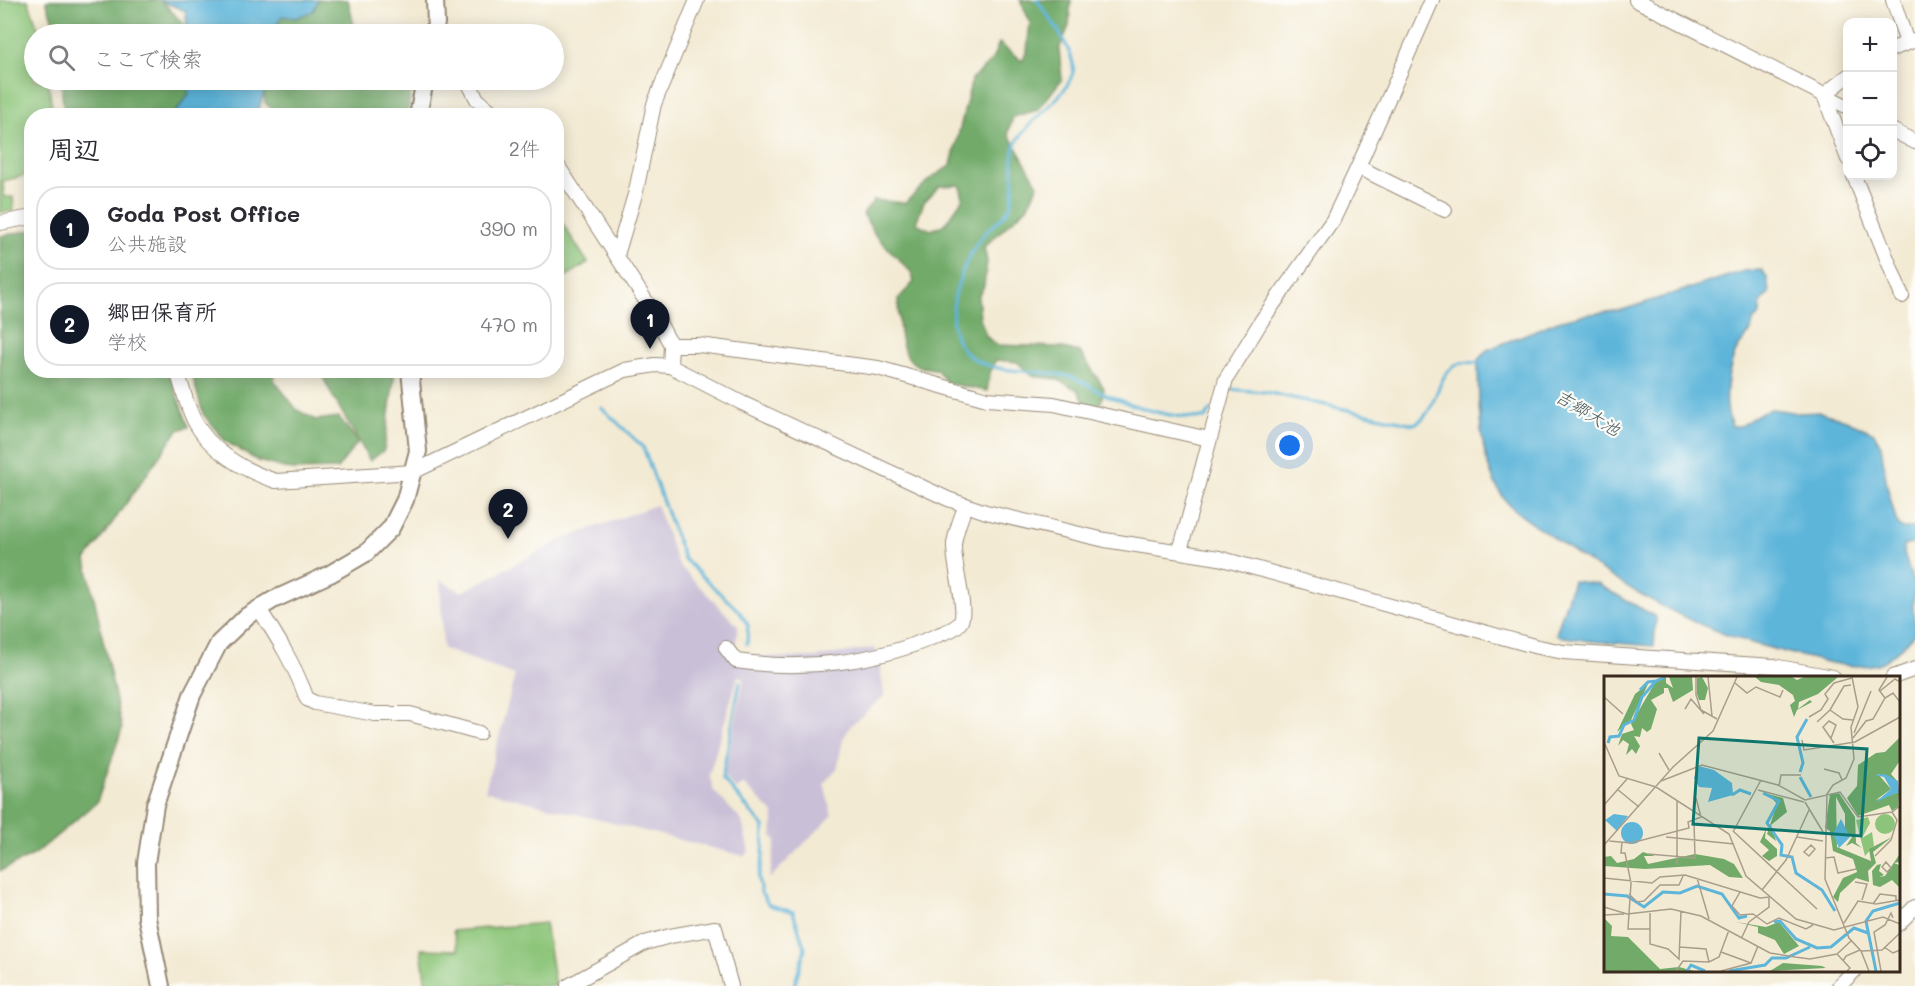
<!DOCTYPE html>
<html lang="ja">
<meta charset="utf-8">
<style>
:root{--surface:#fff;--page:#f7f7f7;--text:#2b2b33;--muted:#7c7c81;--line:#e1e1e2;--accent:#111827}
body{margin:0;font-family:Mali,"Klee One",sans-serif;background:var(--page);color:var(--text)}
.controls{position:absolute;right:18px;top:18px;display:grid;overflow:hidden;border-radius:12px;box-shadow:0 3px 15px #0003}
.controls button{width:54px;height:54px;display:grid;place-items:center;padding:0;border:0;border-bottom:2px solid var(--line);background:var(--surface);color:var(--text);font:30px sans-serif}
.you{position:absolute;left:1290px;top:446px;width:21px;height:21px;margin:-15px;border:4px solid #fff;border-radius:50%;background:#1a73e8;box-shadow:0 0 0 9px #1a73e833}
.badge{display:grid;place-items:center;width:39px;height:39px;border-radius:50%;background:var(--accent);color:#fff;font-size:20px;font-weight:700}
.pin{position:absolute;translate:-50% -50px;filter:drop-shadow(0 2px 3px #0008)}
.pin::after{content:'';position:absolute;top:32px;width:21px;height:18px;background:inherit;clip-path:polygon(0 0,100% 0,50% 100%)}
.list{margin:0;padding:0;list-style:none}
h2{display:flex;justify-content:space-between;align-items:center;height:78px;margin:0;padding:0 24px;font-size:26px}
h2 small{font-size:20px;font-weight:400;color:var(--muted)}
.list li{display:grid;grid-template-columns:39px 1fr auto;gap:18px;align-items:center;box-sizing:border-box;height:84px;margin:0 12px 12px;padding:0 12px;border:2px solid var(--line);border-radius:24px}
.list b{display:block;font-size:22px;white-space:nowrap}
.list p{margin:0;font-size:20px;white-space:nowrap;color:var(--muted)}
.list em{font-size:20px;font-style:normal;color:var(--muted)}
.icon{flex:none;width:33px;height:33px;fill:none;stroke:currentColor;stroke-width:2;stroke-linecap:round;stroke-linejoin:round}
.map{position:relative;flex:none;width:1915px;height:986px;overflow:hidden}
.search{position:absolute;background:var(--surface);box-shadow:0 3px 15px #0003;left:24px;top:24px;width:540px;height:66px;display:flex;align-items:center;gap:15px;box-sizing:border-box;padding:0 21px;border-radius:33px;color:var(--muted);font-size:22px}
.panel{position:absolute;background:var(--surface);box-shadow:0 3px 15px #0003;left:24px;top:108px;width:540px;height:270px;border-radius:24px}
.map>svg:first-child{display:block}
.industrial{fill:#c9bfd7}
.green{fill:#8cc579;stroke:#64784c;stroke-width:1.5}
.forest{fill:#71aa69;stroke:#566a44;stroke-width:1.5;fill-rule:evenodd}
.water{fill:#5db5da;stroke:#4c707c;stroke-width:1.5}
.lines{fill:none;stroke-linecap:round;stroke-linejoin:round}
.stream{stroke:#5db5da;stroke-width:3}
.minor-casing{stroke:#978a78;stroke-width:16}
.major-casing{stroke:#978a78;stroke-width:20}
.minor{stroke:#fff;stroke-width:14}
.major{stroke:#fff;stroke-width:16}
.labels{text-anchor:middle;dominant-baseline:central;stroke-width:4.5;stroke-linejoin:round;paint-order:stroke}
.water-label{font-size:18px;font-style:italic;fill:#475b60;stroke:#fdfcf7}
.inset-river{fill:none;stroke:#5db5da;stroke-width:3}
.inset-road{fill:none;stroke:#a99d8b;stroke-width:1.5}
.view{fill:#0f766e;fill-opacity:0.15;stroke:#0f766e;stroke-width:3}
.inset-edge{fill:none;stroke:#3b2a1e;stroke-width:3}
</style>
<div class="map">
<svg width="1915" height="986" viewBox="0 0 1915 986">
<rect width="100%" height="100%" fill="#fdfcf7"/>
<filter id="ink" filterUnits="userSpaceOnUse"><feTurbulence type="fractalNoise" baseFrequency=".0167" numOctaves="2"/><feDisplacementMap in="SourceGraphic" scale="12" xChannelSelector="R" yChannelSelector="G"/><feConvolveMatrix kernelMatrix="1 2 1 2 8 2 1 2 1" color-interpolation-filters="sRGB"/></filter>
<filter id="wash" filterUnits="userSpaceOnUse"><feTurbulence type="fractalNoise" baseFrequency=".008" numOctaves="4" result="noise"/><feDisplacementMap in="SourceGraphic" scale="24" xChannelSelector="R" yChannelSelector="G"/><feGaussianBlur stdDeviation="1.35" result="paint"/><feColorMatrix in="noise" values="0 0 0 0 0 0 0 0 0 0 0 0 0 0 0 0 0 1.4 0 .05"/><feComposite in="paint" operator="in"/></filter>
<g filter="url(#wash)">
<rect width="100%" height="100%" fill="#f3ead3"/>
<path class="industrial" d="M656,505L678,564L738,626L735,648L738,654L787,658L816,657L875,648L880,665L884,696L851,725L843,739L837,769L824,783L832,816L769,879L776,839L772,837L774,814L743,784L736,789L724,776L744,678L738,676L709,775L714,791L742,821L749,852L744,856L485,791L515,675L443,649L440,580L462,592L561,540Z"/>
<g class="green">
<path d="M0,0H28L40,34H34V80H48L53,115L32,116L31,174L3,181L4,197H13L14,211L0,212Z"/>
<path d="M557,215L588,263L557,282H556Z"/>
<path d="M545,923L555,986H426L421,949L458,950L453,931Z"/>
</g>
<g class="forest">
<path d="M46,0H158L162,1L187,28V34H57Z"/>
<path d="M318,0H348L356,34H270L282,16L296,18L312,11Z"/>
<path d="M1020,0H1071L1069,26L1059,49L1062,79L1038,110L1013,117L1008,133L1038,185L1027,207L984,247L987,261L984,286L978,297L980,318L986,336L996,345L1058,347L1080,352L1104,388L1101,403L1086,406L1078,390L1056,379L1033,376L1017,362L996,360L990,373L987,391L947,383L937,370C932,368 924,368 918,366C897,356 899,319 898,299L914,282L911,272L876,236L863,214L874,200L905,203L930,179L951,165L972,79L992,60L999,43L1022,61L1027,51L1030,22ZM960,185L963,198L945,224L931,230L916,223L924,202L940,186Z"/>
<path d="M61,80H186L189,94L175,112L178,115H64Z"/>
<path d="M260,80H413L407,116L273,115V110L265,103L264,93Z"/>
<path d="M31,230L32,370L168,371L189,427L178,430L86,560L122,729L97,802L35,854L0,871V236Z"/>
<path d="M191,371H276L274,380L297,410L316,420L339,417L358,442L337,469L292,470L258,461L225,441L203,414Z"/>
<path d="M320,371H395L384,450L370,461L332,395Z"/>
</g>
<g class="water">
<path d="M159,0H318L313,11L296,18L282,16L270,34H187L186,11Z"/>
<path d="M186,80H260L264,93L257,115H178L175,113L189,94Z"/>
<path d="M1762,270L1767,277L1769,293L1760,304V314L1753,321C1752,336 1744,337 1737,349C1727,370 1722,404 1732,426H1740L1762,412L1772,409L1799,413L1820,412L1846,420L1874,433L1881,445L1887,486L1896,520L1900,528H1915V543L1904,546L1903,550L1915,589L1913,604L1915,632C1909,641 1887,662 1877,664C1852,670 1821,661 1797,655C1769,648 1740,641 1714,630C1656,607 1602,573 1552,537C1536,525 1515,514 1503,497C1477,459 1479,404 1478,360L1487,350L1558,321L1582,315L1622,310L1744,271Z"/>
<path d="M1573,581L1597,584L1656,617L1654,646L1590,641L1558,636L1556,634Z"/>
</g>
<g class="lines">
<g class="stream">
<path d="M1037,0C1048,15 1077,54 1073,72C1067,97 1033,116 1019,138C1006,158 1018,183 1011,204C1008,215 992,225 984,234C961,262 934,330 971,357C995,375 1039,369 1068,376C1083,380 1094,390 1109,396C1138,408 1173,419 1205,418L1211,410"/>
<path d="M1227,389L1265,392L1414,424C1440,413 1433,372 1461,363C1466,362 1475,363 1480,363"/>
<path d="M602,408L643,447L684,559L739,611L748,625L747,644"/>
<path d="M740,682L722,778L764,827L763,856L758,878L761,893L769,905L793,912L805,949L794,986"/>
</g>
</g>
</g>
<g filter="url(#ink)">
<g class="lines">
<g class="minor-casing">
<g id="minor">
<path d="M1636,0L1848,107"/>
<path d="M1893,0L1907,43"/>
<path d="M1892,49L1913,41"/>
<path d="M1848,76L1824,95L1848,159"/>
<path d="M467,80L477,99L497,116"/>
<path d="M1892,130L1915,142"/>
<path d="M556,163L655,315L671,345L670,366"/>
<path d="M1358,167L1445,210"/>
<path d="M1854,176L1902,296"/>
<path d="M0,223L32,217"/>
<path d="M617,255L636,191L654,104L697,0"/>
<path d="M671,345H699L878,368L987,399L1054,404L1209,439"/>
<path d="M177,370C182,387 186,404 194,420C209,450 244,471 276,481L413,472L625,370L655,365L670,366L742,403L948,499L986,512L1105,540L1219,558L1534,646L1563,652L1773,666L1833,677"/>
<path d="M1180,551L1226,379L1262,320L1333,220L1358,167L1432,0"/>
<path d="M259,609C278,638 295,666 307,699L315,703L375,714H410L479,733"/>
<path d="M726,648L736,661C803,671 876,663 938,635C945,632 957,629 961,621C967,607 953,564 954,544C956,531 961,517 966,505"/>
<path d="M1893,677L1915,669"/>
<path d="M1898,924L1915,907"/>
<path d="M568,986L645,943L670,936L715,928L731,986"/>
<path d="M1839,986L1855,970"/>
</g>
</g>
<g class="major-casing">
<g id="major">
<path d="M434,34L436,23L435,0"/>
<path d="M418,116L425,80"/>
<path d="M161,986L147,918L146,863L155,805L192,695L219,643L247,616L273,600L330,574L366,553L391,528L405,500L418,451L410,370"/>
</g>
</g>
<use href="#minor" class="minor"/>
<use href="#major" class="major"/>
</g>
</g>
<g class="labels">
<g class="water-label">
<text transform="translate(1588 412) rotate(31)">吉郷大池</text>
</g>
</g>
<g transform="translate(1604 676)">
<rect width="296" height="296" fill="#f3ead3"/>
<path d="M271 148a10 10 0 1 1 20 0a10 10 0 1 1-20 0ZM264,141L266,147L258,162L268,156L270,170L261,180L252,144Z" fill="#8cc579"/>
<path d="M62,1V7L69,12L65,1H88L89,14L69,26L64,12H60V17L47,24L53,33L47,53L43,56L38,52L36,61L30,60L36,70L32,78L28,73L22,79L25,68L19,64L14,70L18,58L30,54L27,48L52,5ZM98,1L104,12L101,24H95L93,18V2ZM151,1H188L193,4L200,1H234L214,18L195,26L194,33L206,24L208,26L193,34L190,41L186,29L191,25L189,19L175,9L157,6ZM44,8L27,44L13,56L31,18ZM295,62V86L287,98L293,105L274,98L287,113L272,124L295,116L294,131L288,135L285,129L254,140L243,122L253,110L254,89L272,77L281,76ZM235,117L251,141L252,167L258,172L248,167L242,170L248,161L241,157V138L232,121L233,171L267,185L265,173L288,161L269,176L272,187L264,195L265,206L252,202L236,217L234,226L229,221L239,202L253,196L249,183L229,175L226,155L221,152L226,118ZM164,118L179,122L183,136L167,149L172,165L163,158L173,128ZM162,153L161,162L173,173V180L165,185L158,180L165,174L156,166ZM39,176L51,180H40L44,188L91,178L120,183L130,188L139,202L125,201L106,189L41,193L0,190V181L7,180L13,187L30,183ZM295,179V186L290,187L295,189V211L288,204L276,211L269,209L268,195L273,189L277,188L275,195L280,199L275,201L281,200ZM0,242L8,250L7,260L24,261L56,293L75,291L90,295H0ZM132,246L162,251L175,246L195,270L180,278L171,264L154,257V251ZM179,287L218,290L222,292L166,295Z" fill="#71aa69"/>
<path d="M95,90L110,94L128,107L129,119L104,126L108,112L95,111L90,102ZM281,98L294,105L295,116L272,126L287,113L280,101L270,99ZM10,138L24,140L13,155L1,144ZM237,143L246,161L235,172L229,158ZM17 157a11 11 0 1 1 22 0a11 11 0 1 1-22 0Z" fill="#5db5da"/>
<path class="inset-river" d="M36,14L44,6L52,5M4,67L6,61L15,60L20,49L30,44L38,21L52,5L61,1M196,96L199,87L193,61L203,43M196,101L207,121M159,117L175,125L163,147L178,169L177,179L188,181L192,197L218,214L231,235M128,119L136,114L147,118M0,218L23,220L40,231L59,216L76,217L93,210L118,218L135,242L143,240M170,246L176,245L192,263L213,272L227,271L250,252L264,257M83,295L87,289L101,295M125,295L161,289L168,282H182L206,271M272,295L262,245L269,235L296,227"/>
<path class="inset-road" d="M92,1V19L97,34L113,43M104,1L108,40M248,1L254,31L247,51L250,83L242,102L229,109L223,118L221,203L245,262L257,275L265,295M131,7L143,17L152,11L176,21L179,14M276,15L291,3L296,6M0,21L19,38M281,22L275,14L283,1M81,33L87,23L100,38M226,34L239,43L249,44M205,41L217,34L224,23L221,18L230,7L248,2M213,46L226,34L240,10L247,9M250,57L267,15M227,62L232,49L225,45L219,51L230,67M249,62L262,45L269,43L281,22L289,17L296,26M198,64L200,74L251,66L296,41M0,66L15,100L52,111L125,158L142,200L192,243L230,254L279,241L296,248M55,77L65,94M220,93L235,97L238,104M57,105L98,89L174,109L201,124L236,116L254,141L288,136L296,130M175,110L177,99H197M13,113L35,131M154,114L200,126M73,125V189M201,126L219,156M0,129L23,103M129,155L213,233M129,156L157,104M62,161L130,168M193,161L219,165M5,165L27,167L85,152L84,146L97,141L92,122M18,166L17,177H21L27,207L24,253H46M0,169L69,91L109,55L133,1M207,169L211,173L205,180L200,176ZM44,178L91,182L90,145M271,180L287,164L293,144L288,136M221,182L230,181L234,197L252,193M282,186L287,192L283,196L278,191ZM0,202L48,207L56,201L81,199L156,222L166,221M93,202L105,243M251,206L263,208L258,224M158,214L182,184L205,134M136,216L128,230L136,239L149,238L163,248L175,242L202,253L209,249M25,218L33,226L40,225L56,209H75L79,200M269,228L276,218L292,220V224M0,231L23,238L67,233L97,240L166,277L191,281L206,283L233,278L247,265M46,237V268L64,273L75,283L77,235M0,239L20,238M240,247L254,225L272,228L296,224M138,261L145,246L165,231V222M76,271L102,273L105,286M280,271L289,277L296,274M257,275L278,274L296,257M117,276L147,287M233,278L246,292L243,295M239,285L242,280L256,274M72,295L79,285L105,286L115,281L125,254M117,295L147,287L154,270M277,295L270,256L281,249L287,237L289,242"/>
<path class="view" d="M95,62L263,73L257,160L89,148Z"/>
<rect width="296" height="296" class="inset-edge"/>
</g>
</svg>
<div class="controls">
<button>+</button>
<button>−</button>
<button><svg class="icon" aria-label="locate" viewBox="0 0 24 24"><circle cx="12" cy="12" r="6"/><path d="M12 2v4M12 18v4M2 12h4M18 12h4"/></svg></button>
</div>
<div class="you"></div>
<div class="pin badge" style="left:650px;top:349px">1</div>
<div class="pin badge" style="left:508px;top:539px">2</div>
<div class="search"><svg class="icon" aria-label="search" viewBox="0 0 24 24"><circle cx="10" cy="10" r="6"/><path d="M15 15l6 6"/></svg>ここで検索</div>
<section class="panel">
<h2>周辺<small>2件</small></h2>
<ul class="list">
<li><span class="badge">1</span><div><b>Goda Post Office</b><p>公共施設</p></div><em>390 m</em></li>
<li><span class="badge">2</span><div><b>郷田保育所</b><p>学校</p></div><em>470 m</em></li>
</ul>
</section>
</div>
